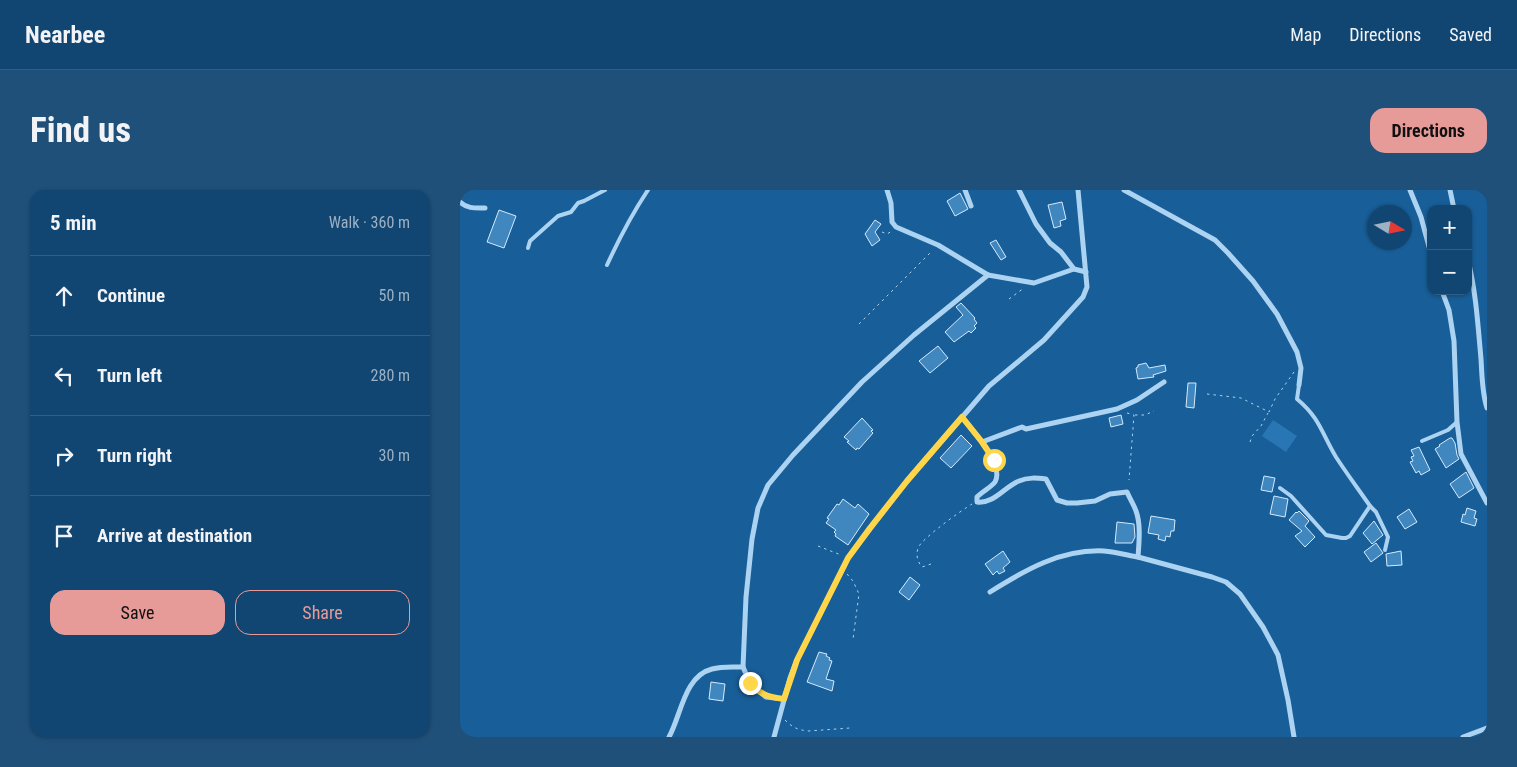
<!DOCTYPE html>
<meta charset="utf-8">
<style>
:root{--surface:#124672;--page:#1f507a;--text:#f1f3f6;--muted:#9cb1c4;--line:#315e84;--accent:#e69b98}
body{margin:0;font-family:"Roboto Condensed",sans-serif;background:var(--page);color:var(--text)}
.controls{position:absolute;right:15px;top:15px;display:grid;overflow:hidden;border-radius:10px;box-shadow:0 1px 4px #0004}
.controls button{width:45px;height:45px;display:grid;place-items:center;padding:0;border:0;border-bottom:1px solid var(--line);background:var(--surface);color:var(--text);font:25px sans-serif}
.compass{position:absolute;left:907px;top:15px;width:45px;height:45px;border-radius:50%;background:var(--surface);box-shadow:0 1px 4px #0004;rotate:100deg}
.stop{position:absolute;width:15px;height:15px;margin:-11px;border:4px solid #ffd54a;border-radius:50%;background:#fff}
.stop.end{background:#ffd54a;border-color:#fff;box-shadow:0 1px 5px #0008}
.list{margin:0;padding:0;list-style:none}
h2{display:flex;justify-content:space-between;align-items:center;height:65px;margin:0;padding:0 20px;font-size:21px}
h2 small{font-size:16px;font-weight:400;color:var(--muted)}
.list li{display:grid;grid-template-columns:32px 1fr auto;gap:15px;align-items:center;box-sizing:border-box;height:80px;padding:0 20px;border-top:1px solid var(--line)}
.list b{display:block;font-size:19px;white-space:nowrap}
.list em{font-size:16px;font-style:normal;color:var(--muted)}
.actions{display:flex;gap:10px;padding:15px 20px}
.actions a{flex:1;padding:11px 0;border:1px solid var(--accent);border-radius:15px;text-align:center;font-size:18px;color:var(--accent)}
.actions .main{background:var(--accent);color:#111}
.icon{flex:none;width:28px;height:28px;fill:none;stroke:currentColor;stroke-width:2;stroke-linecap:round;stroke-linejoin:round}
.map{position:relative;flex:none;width:1027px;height:547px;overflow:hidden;border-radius:15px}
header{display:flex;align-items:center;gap:30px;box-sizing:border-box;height:70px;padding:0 25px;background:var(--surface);border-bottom:1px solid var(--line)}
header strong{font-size:24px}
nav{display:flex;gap:28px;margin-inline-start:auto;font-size:18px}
.intro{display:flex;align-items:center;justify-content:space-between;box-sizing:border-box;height:120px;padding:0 30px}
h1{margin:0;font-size:35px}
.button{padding:12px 22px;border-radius:15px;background:var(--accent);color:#111;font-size:18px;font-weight:700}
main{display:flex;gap:30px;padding:0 30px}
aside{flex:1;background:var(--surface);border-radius:15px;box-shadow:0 1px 4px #0004}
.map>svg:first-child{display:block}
.green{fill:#2877b4}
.building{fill:#4187bf;stroke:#d4eafc}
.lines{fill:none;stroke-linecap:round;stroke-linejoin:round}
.path{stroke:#acd3f1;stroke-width:1;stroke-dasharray:2.5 4;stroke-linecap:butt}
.lane{stroke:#acd3f1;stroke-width:4}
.street{stroke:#acd3f1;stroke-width:5}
.route{stroke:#ffd54a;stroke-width:6}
</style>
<header>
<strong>Nearbee</strong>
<nav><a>Map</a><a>Directions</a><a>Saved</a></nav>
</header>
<div class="intro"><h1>Find us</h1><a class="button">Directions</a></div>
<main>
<aside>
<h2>5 min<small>Walk · 360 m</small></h2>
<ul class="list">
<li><svg class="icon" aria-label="ahead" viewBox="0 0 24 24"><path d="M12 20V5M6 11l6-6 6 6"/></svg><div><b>Continue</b></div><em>50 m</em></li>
<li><svg class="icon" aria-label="left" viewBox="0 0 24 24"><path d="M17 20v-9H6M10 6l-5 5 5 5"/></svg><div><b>Turn left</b></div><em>280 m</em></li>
<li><svg class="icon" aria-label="right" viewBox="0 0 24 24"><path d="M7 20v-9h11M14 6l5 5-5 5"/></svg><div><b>Turn right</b></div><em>30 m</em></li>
<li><svg class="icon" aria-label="arrive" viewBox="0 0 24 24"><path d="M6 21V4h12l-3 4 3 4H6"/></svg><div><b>Arrive at destination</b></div></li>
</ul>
<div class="actions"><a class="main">Save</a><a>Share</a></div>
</aside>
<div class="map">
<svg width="1027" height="547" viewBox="0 0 1027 547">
<rect width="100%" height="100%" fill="#185e98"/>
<path class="green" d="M813,230L837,246L826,262L802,246Z"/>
<g class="building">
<path d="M500,3L508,19L495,26L487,11Z"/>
<path d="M602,12L606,29L600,31L601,36L594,38L588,15Z"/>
<path d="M39,20L56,26L44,58L27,52Z"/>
<path d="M415,30L421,34L415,42L420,50L412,56L405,44Z"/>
<path d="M536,50L546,67L541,70L530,53Z"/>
<path d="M501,113L515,128L514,129L517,133L514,136L516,138L511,143L509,141L494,152L485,142L503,125L496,117Z"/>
<path d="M478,156L488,168L470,183L459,171Z"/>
<path d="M686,173L689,178L705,175L706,181L693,185L694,187L678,189L676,178L678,177V175Z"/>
<path d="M728,193H736L734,218L726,217Z"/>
<path d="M661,225L663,234L651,237L649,228Z"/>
<path d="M402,228L413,240L411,241L413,243L399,259L397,258L396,260L387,252L389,251L384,247Z"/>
<path d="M501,245L512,256L491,278L480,268Z"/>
<path d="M990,248H992L995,253L997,265L999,269L986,278L975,259L980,256L979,255Z"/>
<path d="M959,257L970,280L961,285L959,281L956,283L950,272L953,271L951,267L954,266L951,260Z"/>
<path d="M1006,282L1014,298L999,308L990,294Z"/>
<path d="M804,286L815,288L812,302L801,300Z"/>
<path d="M814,306L828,309L825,327L810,324Z"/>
<path d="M383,309L395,318L398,314L409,324L388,355L375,346L376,344L374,342L376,340L366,333L369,329L367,328L377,314L379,315Z"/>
<path d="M1007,318L1016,321L1014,328L1017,329L1015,336L1001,332L1003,324L1005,325Z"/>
<path d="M949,319L957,332L945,339L937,327Z"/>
<path d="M839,321L849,331L845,336L855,347L845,357L835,346L842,341L829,330L836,322L837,323Z"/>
<path d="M691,326L715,330L714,341H711L710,347L706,346L705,351L698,349L699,345L688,343Z"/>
<path d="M914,331L923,345L912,354L903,343Z"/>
<path d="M657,332L674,334L675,347L672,353H655Z"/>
<path d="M916,353L923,363L911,372L904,362Z"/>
<path d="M543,361L550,372L543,378L545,381L539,384L537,381L533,385L525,374Z"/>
<path d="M941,361L942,375L927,376L926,364Z"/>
<path d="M450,387L460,395L449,410L439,402Z"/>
<path d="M359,462L367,464L366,466L370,468L369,470L372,471L366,489L374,491L372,501L347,492Z"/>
<path d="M251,492L265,494L263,511L249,509Z"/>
</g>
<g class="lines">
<g class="path">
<path d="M422,42L427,44L432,41"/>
<path d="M549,109L564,98"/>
<path d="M399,134L472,61"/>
<path d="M747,204L781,208L809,222L815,209L834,182"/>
<path d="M667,223L674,225L669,290"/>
<path d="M675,225H685L694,221"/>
<path d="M790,252L792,246L801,236L808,223"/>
<path d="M358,356L381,365"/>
<path d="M471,374L462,377C457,371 456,365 458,358C461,349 502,320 512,314"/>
<path d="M387,384L393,391L399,404L393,449"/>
<path d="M325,530C333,538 338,540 349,541L390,538"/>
</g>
<g class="lane">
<path d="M68,58L70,51L98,26L111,22L118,13L124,11L145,0"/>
<path d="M147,75C159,49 172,24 188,0"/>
<path d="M962,251L988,240L997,232"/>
<path d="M820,298L831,306L866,345L882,348H886L890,346L910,316C899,300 887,284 876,267C862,244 860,228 837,209L839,195"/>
<path d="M910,316L916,322L928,347L925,360"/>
</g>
<g class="street">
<path d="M427,0L431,13L432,32L436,37L478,55L528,85L574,93L614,79"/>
<path d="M505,0L511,16"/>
<path d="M559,0L576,34L590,53L601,62L614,79L626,82"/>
<path d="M664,0L755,50L768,63L793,91L817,124L837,162L841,178L839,195"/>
<path d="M950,0L961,27L971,64"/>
<path d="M990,0L994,19"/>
<path d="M0,12C7,19 16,18 25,18"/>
<path d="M1008,70C1016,102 1018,136 1021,169C1022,185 1022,203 1027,218"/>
<path d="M982,101L989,120L994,151L997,232L1001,264L1027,313"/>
<path d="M502,227C512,240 545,275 535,292C530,298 522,302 517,307V312C534,314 544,297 559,291C568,287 577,288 586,289L597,310L607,313H617L635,311L650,304L667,302C670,309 674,315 676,321C681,334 679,353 678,367L752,387L766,392L780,404L803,437L818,465L828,510L834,547"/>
<path d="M522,252L562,237L566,239L657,219L677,210L704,192"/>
<path d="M530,402C565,380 601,359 644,361C655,362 667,365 678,367"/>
<path d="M324,509L306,507L295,498L290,493L283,477L286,407L292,349L298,318L308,295L333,265L402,192L454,145L528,85"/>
<path d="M209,547C221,526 224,486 252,479C262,476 273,477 283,477"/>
<path d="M314,547L330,488L337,470L388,368L410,339L447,291L529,196L584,150L623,107L627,97L618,0"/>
<path d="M1003,547L1027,538"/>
</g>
</g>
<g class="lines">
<path class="route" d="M290,493C301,505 308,507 324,509L337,470L388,368L410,338L447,291L502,227L522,252L534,270"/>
</g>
</svg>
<div class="controls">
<button>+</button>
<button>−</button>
</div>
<svg class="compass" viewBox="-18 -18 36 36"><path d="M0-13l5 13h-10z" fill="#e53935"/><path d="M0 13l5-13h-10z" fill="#9cb1c4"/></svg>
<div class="stop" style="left:534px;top:270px"></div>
<div class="stop end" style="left:290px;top:493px"></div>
</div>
</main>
